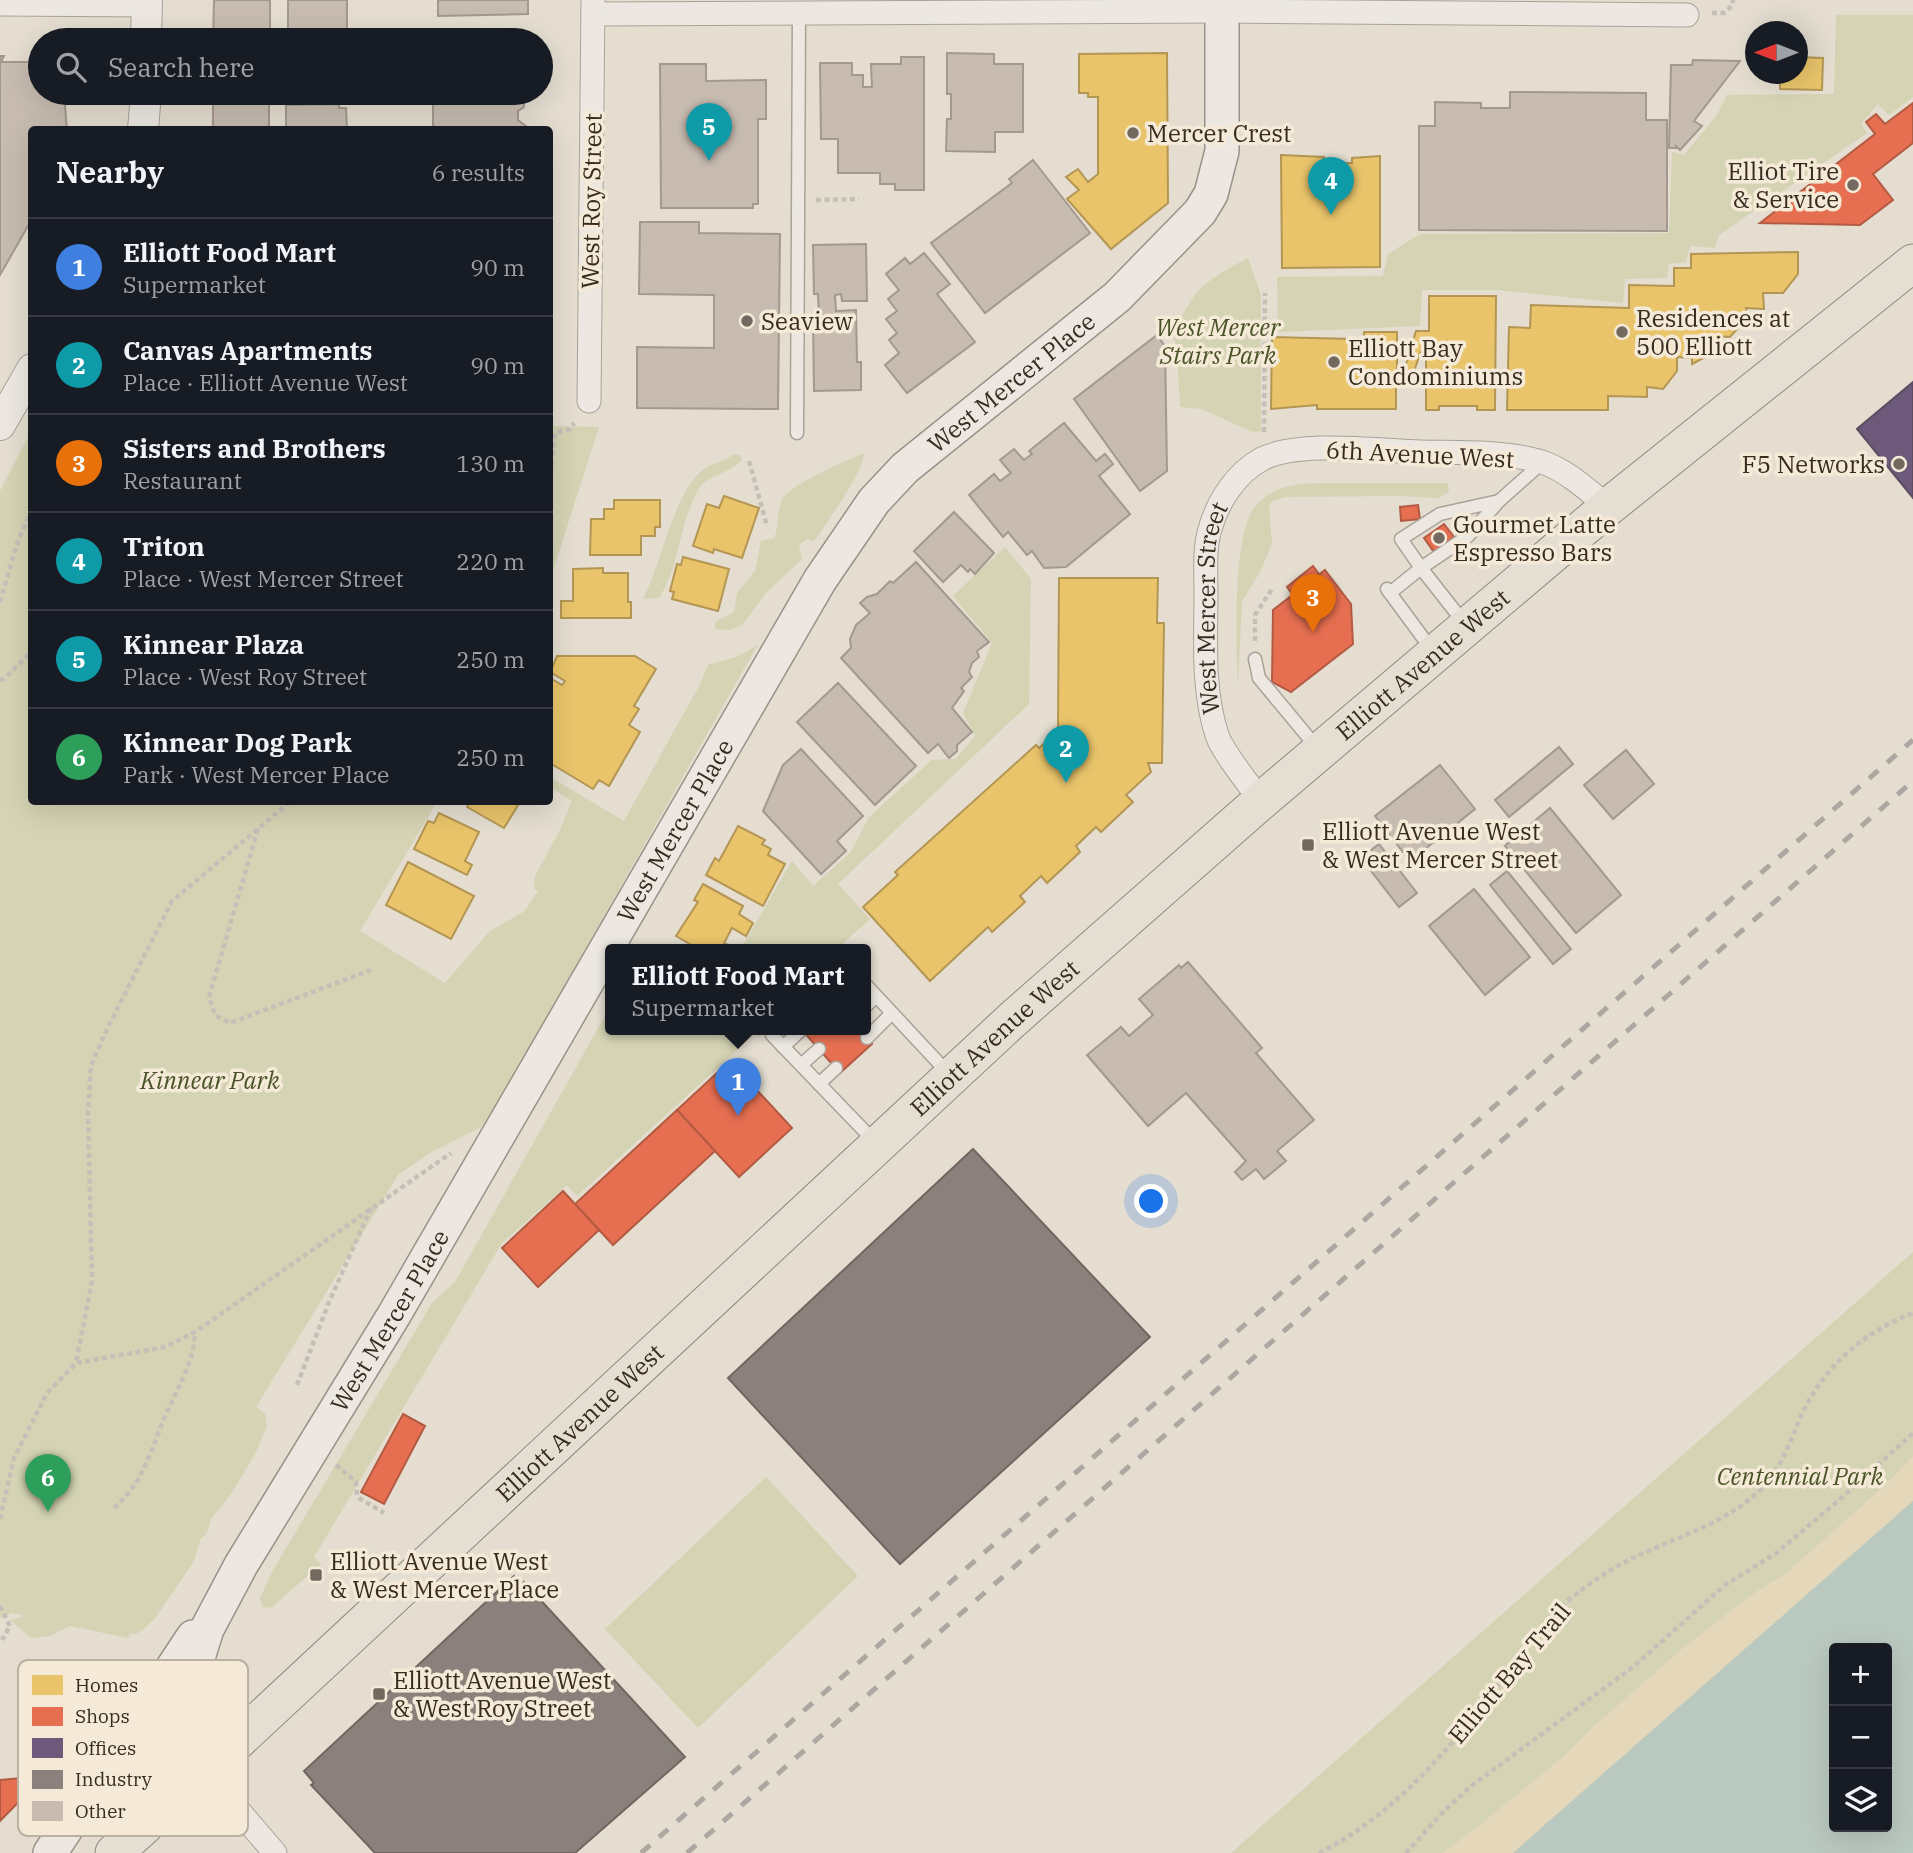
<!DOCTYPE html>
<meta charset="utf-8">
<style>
:root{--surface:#171b24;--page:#20242c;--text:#f1f3f6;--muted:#9ea1a6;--line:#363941;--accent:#b45309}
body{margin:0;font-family:"IBM Plex Serif",serif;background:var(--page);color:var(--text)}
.controls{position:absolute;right:21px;bottom:21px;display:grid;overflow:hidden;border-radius:7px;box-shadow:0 7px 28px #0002}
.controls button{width:63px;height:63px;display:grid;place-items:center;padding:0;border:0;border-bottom:2px solid var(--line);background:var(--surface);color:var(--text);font:35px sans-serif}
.compass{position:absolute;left:1745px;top:21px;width:63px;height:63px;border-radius:50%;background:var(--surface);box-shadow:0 7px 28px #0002;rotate:270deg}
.you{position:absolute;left:1152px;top:1202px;width:24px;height:24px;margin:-18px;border:5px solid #fff;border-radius:50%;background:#1a73e8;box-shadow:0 0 0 10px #1a73e833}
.badge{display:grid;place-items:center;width:46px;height:46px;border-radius:50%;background:var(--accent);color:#fff;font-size:23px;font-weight:700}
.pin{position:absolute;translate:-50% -58px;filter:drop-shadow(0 2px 4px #0008)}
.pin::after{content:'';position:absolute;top:37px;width:24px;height:21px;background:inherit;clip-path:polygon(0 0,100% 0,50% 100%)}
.popup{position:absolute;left:605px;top:944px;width:266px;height:91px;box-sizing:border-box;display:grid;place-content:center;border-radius:7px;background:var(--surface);filter:drop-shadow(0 2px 5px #0005);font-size:23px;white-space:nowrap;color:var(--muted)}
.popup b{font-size:26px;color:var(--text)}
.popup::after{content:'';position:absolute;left:50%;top:100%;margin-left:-14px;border:14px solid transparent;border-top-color:var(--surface)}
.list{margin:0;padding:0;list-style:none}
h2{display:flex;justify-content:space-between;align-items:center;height:91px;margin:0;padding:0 28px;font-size:30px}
h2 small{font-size:23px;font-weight:400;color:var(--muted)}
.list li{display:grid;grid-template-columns:46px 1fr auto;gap:21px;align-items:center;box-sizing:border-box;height:98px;padding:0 28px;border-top:2px solid var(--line)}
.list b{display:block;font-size:26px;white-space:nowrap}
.list p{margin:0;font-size:23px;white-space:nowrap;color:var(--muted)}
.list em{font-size:23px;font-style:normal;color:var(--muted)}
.icon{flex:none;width:38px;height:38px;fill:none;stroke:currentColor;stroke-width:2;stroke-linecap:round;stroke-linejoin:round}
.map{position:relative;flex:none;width:1913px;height:1853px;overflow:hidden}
.search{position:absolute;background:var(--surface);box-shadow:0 7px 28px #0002;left:28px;top:28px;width:525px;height:77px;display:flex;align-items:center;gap:18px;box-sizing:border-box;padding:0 24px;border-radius:38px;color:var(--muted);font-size:26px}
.panel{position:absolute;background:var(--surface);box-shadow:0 7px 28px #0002;left:28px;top:126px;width:525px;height:679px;border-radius:7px}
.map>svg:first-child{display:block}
.green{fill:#d4d3b3}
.sand{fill:#e5d7b9}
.water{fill:#bac9bf;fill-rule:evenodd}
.homes{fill:#e9c46a;stroke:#b49654;stroke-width:2}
.shops{fill:#e76f51;stroke:#b25b42;stroke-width:2}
.offices{fill:#6d597a;stroke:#5d4b5f;stroke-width:2}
.industry{fill:#8a817c;stroke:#716760;stroke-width:2}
.building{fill:#c8bcb1;stroke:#a4998f;stroke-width:2}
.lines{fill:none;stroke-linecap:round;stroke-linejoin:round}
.service-casing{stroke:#aaa298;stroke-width:15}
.minor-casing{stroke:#aaa298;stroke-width:25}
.tertiary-casing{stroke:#aaa298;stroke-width:32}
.secondary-casing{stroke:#999288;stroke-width:36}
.primary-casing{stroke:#8f887f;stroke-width:39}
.path{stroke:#c5bfb8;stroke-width:4.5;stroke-dasharray:5 3.5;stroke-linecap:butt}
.service{stroke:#ece8e1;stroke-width:12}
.minor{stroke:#ece8e1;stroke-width:23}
.tertiary{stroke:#ece8e1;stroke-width:30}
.secondary{stroke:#ece8e1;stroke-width:33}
.primary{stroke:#e4ded3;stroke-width:37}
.rail{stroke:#aca7a1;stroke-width:5;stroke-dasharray:12 12;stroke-linecap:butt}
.poi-dot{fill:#74695e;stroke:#f4ead7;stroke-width:2.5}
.labels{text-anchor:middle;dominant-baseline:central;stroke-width:7;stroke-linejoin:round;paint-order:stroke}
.poi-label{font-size:24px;fill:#382b20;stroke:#f4ead7;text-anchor:start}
.street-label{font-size:24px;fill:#382b20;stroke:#f4ead7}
.park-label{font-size:24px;font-style:italic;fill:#4b5328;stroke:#f4ead7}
.key{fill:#f4ead7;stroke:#bcb1a0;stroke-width:2}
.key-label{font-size:19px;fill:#382b20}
</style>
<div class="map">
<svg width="1913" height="1853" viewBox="0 0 1913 1853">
<rect width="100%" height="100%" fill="#e4ddd0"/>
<g class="green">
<path d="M1836,15H1913V97L1889,115L1878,104L1861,124L1867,133L1719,235L1715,248L1690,246L1686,262L1669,264L1667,278L1625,279L1623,303L1496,290H1422L1420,326L1278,332L1277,277L1383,276L1388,254L1420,234L1669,233L1672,152L1684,155L1717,115L1727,95L1834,94Z"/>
<path d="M1248,258L1261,295V431L1252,432L1202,409L1180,407L1177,352L1172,327C1182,318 1185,310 1192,299C1205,280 1228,269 1248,258Z"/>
<path d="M550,426L599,427L550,580Z"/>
<path d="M31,431L32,802H437L360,931L445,983L490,931L525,911L538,891L534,889L535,876L560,830L572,801L550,787V777L624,821L699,686L708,665C731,658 737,659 758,644L506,1089L481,1127L428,1154L398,1175L256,1407L265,1414L267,1426L255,1454L231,1494L211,1519L207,1533L200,1540L194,1561L156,1617L145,1628L136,1634L130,1633L128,1638L70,1626L50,1636L31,1638L10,1620L25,1616L11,1613L0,1619V491Z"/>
<path d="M864,453C863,473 829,518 817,538L813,541L807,539L799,545L802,559L766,593L742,625L730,630L715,629V622L734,612L737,593L755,571L761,541L774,538C780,525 776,512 782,500C789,485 847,460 864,453Z"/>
<path d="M734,454L739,455L742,459C735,472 707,474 698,490C679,524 680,565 659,598L643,599C661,565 675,489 704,469C713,463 725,461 734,454Z"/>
<path d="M1318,483H1448L1449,492L1438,498L1398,496L1286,497L1275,500L1269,505L1272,544L1260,572L1242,601L1238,684C1236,648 1232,534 1255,507C1272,487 1293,484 1318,483Z"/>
<path d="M1005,547L1031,579L1029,704L838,884L870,919L836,950H740L792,861L813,886L851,852L869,817L932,760L956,759L975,736L963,713L992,643L953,596Z"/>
<path d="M610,1007V1030H759L577,1196L567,1185L502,1243L314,1557L321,1564L271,1608L263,1607L260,1598L272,1572L432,1303L455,1282Z"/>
<path d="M1913,1252V1501L1513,1853H1231Z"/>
<path d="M766,1477L858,1576L698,1728L605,1629Z"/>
</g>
<path class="sand" d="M1913,1456V1549L1551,1853H1442L1475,1829L1559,1760L1593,1727L1684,1647L1754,1593L1786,1573L1882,1488Z"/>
<path class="water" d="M1913,1501V1853H1513L1540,1829ZM1834,1648H1887V1827H1834Z"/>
<g class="homes">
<path d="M1167,53L1168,203L1111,249L1067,199L1079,190L1066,177L1078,169L1088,182L1098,174V97H1088V93H1079V54Z"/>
<path d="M1798,57L1823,58L1822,90L1780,89V74H1798Z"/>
<path d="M1281,155L1324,157V163H1352V158L1380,156V267L1282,268Z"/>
<path d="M1798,252V274L1783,293H1763L1764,309L1746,308V319L1730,337L1711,336L1709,355L1692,364V358L1677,357V371L1663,389L1647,387V397L1608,396V410H1507L1509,327L1530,328L1531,305L1629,308V285L1674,286V268H1691V254Z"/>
<path d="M1429,296H1496L1495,410H1477V406H1439V410H1426V351H1421L1410,383H1396V409H1317V405L1271,409L1272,337L1353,339V345H1364V332H1397V374H1403L1416,331H1429Z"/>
<path d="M724,496L759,508L742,558L714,549L713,553L693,546L707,504L719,508Z"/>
<path d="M614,500H660V527H655V536H641V555H590L591,519H604V509H614Z"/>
<path d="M683,557L729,569L718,611L672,599L674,592L670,591L677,564L681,565Z"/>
<path d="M603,568V573H628V602H631V618H561V601H573V569Z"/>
<path d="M1059,578H1158L1157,623H1164L1162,763H1148L1151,772L1126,795L1133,802L1101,832L1096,827L1076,846L1080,852L1047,883L1041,876L1020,896L1025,902L992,932L988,927L930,981L863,907L898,875L895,872L1036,745L1039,748L1058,731Z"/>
<path d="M557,656H635L656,669L634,706L639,709L629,725L640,732L609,786L599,780L593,789L550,763V678L562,685L565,681L550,672Z"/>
<path d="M470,802H520L504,828L467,807Z"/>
<path d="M439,813L479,832L465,861L472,865L467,875L414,849L428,821L434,823Z"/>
<path d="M738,826L765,840L762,844L771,849L768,855L785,864L763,906L706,875L715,858L719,861Z"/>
<path d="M408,862L474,896L451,939L386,905Z"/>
<path d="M703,884L743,906L739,914L753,923L746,936L732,928L724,943L728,945L725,950H700L676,936L698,902L694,900Z"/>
</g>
<g class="shops">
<path d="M1913,103V143L1873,174L1893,200L1860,225L1760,223L1875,134L1866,122L1876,114L1885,124Z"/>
<path d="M1418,505L1420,519L1401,521L1400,507Z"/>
<path d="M1444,524L1454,537L1434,552L1424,538Z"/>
<path d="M1313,566L1319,574L1293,595L1287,587Z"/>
<path d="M1325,570L1351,604L1353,644L1291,692L1272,682L1273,610Z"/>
<path d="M802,1030H860L872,1044L840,1073Z"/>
<path d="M730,1061L792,1128L739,1177L677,1110Z"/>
<path d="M677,1110L715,1151L613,1245L575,1204Z"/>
<path d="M563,1191L599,1230L538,1287L502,1248Z"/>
<path d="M403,1414L425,1426L384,1504L361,1492Z"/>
<path d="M44,1776L0,1821V1780Z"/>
</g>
<path class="offices" d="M1913,382V498L1857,429Z"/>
<g class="industry">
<path d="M973,1149L1150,1337L900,1564L728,1378Z"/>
<path d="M514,1576L521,1585L524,1582L685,1757L575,1853H375L311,1785L314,1783L304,1771Z"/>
</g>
<g class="building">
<path d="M214,0H270V40H213Z"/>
<rect x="288" y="0" width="59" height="40"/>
<path d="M438,0H528V14L438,16Z"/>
<path d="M947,53L994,54V64H1023V132H995V152L946,151L947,119H951V94H947Z"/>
<path d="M0,56H4L1,62H40V93H64L67,130H32V219L0,275Z"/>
<path d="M901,57H924V190H895V184H880V173H838V139H821L820,63H852V75H863V87H872L871,64H901Z"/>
<path d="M1693,60L1740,61L1694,121L1702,126L1680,150L1676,146V148H1669L1671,65H1692Z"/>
<path d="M660,64H706V81L766,80V119H758V204H753V208H661Z"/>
<path d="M1510,92L1646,93V120H1667V231L1419,230V126H1435V102L1481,103V108H1510Z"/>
<path d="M433,93H472V96H485L484,93H524V107L518,111V120L527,127V130H433Z"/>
<path d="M213,103L269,104V130H213Z"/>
<path d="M339,104V108H346L347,130H286V105Z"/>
<path d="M1033,160L1090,233L985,313L931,243L1012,183L1009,179Z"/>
<path d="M640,222H699V233L780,234L778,409L637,408V347L714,348V295L639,294Z"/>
<path d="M866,244L867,301H842L841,294L835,295L836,311L856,310L857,362H861V390L814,391L813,319H819L818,294H814L813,245Z"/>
<path d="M924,253L950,284L937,294L975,342L907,393L885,365L899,353L889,340L897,333L886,319L897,311L888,299L899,290L886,274L905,258L910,264Z"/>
<path d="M1157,335L1165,346L1167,471L1140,491L1074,399Z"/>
<path d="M1064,423L1096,461L1105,454L1113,464L1099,476L1130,514L1066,567L1044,568L1032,551L1027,555L1008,532L1003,537L969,495L994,474L1000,481L1011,473L1000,460L1014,449L1024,460L1032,454L1029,451Z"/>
<path d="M954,512L994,553L975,574L970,569L968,572L961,565L943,582L914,551Z"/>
<path d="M916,562L989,642L977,651L979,657L972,663L969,672L972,677L961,688L964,691L952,708L972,732L957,745V751L949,758L938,744L928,753L841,658L851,648L850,639L856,625L870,613L860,603L867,597L877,594L890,581L893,583Z"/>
<path d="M838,683L916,766L875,805L797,722Z"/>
<path d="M1559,747L1573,764L1509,817L1495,800Z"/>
<path d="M801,749L863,816L837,841L846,851L821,874L763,811L783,765Z"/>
<path d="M1626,750L1654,784L1613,819L1584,785Z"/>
<path d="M1440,765L1475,809L1410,861L1375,816Z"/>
<path d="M1550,808L1621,895L1576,933L1505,846Z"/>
<path d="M1379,844L1417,893L1399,907L1361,858Z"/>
<path d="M1507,871L1571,949L1553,964L1490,885Z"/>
<path d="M1474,889L1530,957L1485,995L1429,926Z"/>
<path d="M1188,962L1262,1048L1256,1053L1314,1120L1277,1151L1286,1161L1264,1179L1256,1169L1242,1180L1235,1172L1246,1161L1186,1093L1148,1126L1087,1055L1121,1027L1129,1036L1153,1015L1139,999L1179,965L1181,968Z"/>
</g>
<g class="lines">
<g class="service-casing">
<g id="service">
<path d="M797,433L799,13"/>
<path d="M1499,501L1468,536L1421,568L1401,539L1440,514Z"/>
<path d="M1499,501L1543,462"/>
<path d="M1387,589L1432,650"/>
<path d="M1390,593L1421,568L1465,624"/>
<path d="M1255,659L1259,678L1318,749"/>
<path d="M866,985L948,1073"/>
<path d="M866,1006L876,996"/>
<path d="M777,1030L772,1035L876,1143"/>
<path d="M867,1038L892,1013"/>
<path d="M783,1047L801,1030"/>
<path d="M801,1065L819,1049"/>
<path d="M819,1084L836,1068"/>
</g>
</g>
<g class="minor-casing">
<g id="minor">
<path d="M0,4L147,5"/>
<path d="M593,14L1222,11L1687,15"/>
<path d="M589,401L593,0"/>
<path id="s1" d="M1261,801C1250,786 1222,751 1217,735C1202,689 1206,640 1206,593C1206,572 1204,549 1210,529C1218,501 1236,473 1262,459C1299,440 1379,451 1421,452C1459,453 1506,451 1542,462C1566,470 1589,491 1608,507"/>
<path d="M205,1771L275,1853"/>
</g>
</g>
<g class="tertiary-casing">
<g id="tertiary">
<path d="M146,40L147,0"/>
<path d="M143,130L146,93"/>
<path d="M0,425L32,369"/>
</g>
</g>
<g class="secondary-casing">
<g id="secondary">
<path id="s2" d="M205,1771L192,1737L188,1690L207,1629L241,1565L394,1315L820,580L874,501L905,468L1117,297L1200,212L1211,194L1222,151V0"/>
<path d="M50,1853L193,1637"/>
</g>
</g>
<g class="primary-casing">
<g id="primary">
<path id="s3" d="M114,1853L205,1771L1012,1020L1261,801L1608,507L1913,263"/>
</g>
</g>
<g class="path">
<path d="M1712,13H1724L1732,6L1733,0"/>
<path d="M816,200L859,199"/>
<path d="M1264,432L1265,293"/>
<path d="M749,461L767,526"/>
<path d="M550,481L555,433L570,429L574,423"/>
<path d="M0,602L18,541L32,509"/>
<path d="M1255,641V615L1272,589"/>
<path d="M0,680L4,679L32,651"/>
<path d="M290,802L172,901L104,1035L91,1066L88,1112L92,1281L76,1363L165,1347L195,1332L451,1153"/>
<path d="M258,829L209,997L215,1015L230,1023L371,970"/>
<path d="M297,1385L329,1302L371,1208"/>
<path d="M336,1465L356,1482L357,1495L359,1498L384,1513"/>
<path d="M114,1508C144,1481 149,1455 164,1419C176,1390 193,1366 195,1333"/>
<path d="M0,1519L14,1458L47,1393L76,1363"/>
<path d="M0,1606L10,1626L2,1640"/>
<path d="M1319,1853C1386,1820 1441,1759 1486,1701C1514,1665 1539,1623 1575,1595C1593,1581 1612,1568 1633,1558C1674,1538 1725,1524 1759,1491C1780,1471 1789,1445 1800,1418C1823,1367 1862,1333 1913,1313"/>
<path d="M1406,1853L1444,1811L1470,1787L1633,1667L1725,1585L1775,1554L1838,1501L1913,1433"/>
</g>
<use href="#service" class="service"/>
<use href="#minor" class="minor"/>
<use href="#tertiary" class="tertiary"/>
<use href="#secondary" class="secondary"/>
<use href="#primary" class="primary"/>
<g class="rail">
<path d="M641,1853L1913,740"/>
<path d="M687,1853L1913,781"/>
</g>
</g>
<g class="poi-dot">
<circle cx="1133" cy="133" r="7"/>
<circle cx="1853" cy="185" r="7"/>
<circle cx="747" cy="321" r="7"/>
<circle cx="1622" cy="332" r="7"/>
<circle cx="1334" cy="362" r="7"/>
<circle cx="1899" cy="464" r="7"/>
<circle cx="1439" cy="538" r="7"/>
<rect x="1301" y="838" width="14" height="14" rx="3.5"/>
<rect x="309" y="1568" width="14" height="14" rx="3.5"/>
<rect x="372" y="1687" width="14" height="14" rx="3.5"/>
</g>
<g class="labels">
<g class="poi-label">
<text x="1147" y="133">Mercer Crest</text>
<text x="1839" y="171" text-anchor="end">Elliot Tire<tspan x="1839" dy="28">&amp; Service</tspan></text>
<text x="1636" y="318">Residences at<tspan x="1636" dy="28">500 Elliott</tspan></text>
<text x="761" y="321">Seaview</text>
<text x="1348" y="348">Elliott Bay<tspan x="1348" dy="28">Condominiums</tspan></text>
<text x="1885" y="464" text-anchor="end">F5 Networks</text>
<text x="1453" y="524">Gourmet Latte<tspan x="1453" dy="28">Espresso Bars</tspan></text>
<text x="1322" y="831">Elliott Avenue West<tspan x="1322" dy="28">&amp; West Mercer Street</tspan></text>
<text x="330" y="1561">Elliott Avenue West<tspan x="330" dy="28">&amp; West Mercer Place</tspan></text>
<text x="393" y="1680">Elliott Avenue West<tspan x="393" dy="28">&amp; West Roy Street</tspan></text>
</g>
<g class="street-label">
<text transform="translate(591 201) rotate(-89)">West Roy Street</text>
<text stroke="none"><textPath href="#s2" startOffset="1640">West Mercer Place</textPath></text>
<text transform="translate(1420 454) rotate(3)">6th Avenue West</text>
<text stroke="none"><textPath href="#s1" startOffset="208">West Mercer Street</textPath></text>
<text stroke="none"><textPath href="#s3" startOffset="1768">Elliott Avenue West</textPath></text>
<text stroke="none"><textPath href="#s2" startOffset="1073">West Mercer Place</textPath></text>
<text stroke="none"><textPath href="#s3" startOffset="1200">Elliott Avenue West</textPath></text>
<text stroke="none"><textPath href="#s2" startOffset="506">West Mercer Place</textPath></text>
<text stroke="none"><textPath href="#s3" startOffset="634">Elliott Avenue West</textPath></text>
<text transform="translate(1509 1673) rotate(-50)">Elliott Bay Trail</text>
</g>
<g class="park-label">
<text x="1218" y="327">West Mercer<tspan x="1218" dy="28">Stairs Park</tspan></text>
<text x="210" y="1080">Kinnear Park</text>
<text x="1800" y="1476">Centennial Park</text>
</g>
</g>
<rect x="18" y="1660" width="230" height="176" rx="10" class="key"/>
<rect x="32" y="1675" width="31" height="20" fill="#e9c46a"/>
<rect x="32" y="1707" width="31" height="19" fill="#e76f51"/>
<rect x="32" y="1738" width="31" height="20" fill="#6d597a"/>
<rect x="32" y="1770" width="31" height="19" fill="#8a817c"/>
<rect x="32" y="1801" width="31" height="20" fill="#c8bcb1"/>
<g class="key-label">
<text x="75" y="1692">Homes</text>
<text x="75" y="1723">Shops</text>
<text x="75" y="1755">Offices</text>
<text x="75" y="1786">Industry</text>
<text x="75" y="1818">Other</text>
</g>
</svg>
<div class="controls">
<button>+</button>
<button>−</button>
<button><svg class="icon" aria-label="layers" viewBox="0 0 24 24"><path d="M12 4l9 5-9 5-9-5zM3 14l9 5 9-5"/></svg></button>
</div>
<svg class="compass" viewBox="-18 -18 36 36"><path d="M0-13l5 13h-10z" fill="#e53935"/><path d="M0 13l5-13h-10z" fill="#9ea1a6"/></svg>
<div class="you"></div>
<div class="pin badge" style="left:738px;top:1116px;background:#3f7fe0">1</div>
<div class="popup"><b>Elliott Food Mart</b>Supermarket</div>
<div class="pin badge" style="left:1066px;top:783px;background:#0f9aa8">2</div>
<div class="pin badge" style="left:1313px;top:632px;background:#e8710a">3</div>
<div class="pin badge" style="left:1331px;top:215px;background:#0f9aa8">4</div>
<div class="pin badge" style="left:709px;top:161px;background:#0f9aa8">5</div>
<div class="pin badge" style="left:48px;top:1512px;background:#2e9e5b">6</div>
<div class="search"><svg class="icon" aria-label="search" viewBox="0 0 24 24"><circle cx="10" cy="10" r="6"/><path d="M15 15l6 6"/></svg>Search here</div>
<section class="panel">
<h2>Nearby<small>6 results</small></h2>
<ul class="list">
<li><span class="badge" style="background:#3f7fe0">1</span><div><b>Elliott Food Mart</b><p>Supermarket</p></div><em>90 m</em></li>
<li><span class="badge" style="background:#0f9aa8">2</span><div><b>Canvas Apartments</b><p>Place · Elliott Avenue West</p></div><em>90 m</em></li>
<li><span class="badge" style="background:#e8710a">3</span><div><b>Sisters and Brothers</b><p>Restaurant</p></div><em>130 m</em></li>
<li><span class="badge" style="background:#0f9aa8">4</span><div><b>Triton</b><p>Place · West Mercer Street</p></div><em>220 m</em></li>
<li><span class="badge" style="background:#0f9aa8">5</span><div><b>Kinnear Plaza</b><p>Place · West Roy Street</p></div><em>250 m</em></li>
<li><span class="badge" style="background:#2e9e5b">6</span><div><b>Kinnear Dog Park</b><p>Park · West Mercer Place</p></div><em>250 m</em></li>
</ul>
</section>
</div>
